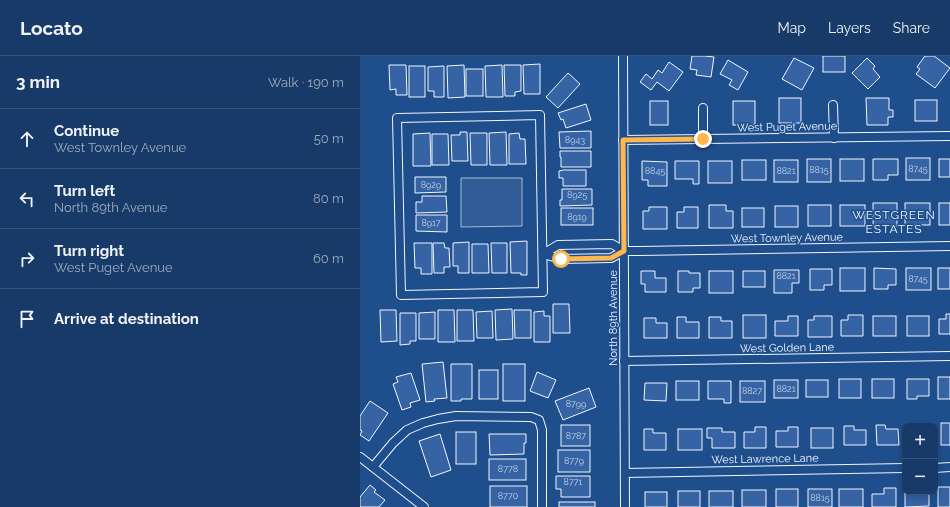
<!DOCTYPE html>
<meta charset="utf-8">
<style>
:root{--surface:#173a69;--page:#20416f;--text:#f1f3f6;--muted:#9eadc0;--line:#36547d}
body{margin:0;font-family:Raleway,sans-serif;background:var(--page);color:var(--text)}
.controls{position:absolute;right:12px;bottom:12px;display:grid;overflow:hidden;border-radius:8px;box-shadow:0 2px 6px #0003}
.controls button{width:36px;height:36px;display:grid;place-items:center;padding:0;border:0;border-bottom:1px solid var(--line);background:var(--surface);color:var(--text);font:20px sans-serif}
.stop{position:absolute;width:12px;height:12px;margin:-9px;border:3px solid #ffb74d;border-radius:50%;background:#fff}
.stop.end{background:#ffb74d;border-color:#fff;box-shadow:0 1px 4px #0008}
.list{margin:0;padding:0;list-style:none}
h2{display:flex;justify-content:space-between;align-items:center;height:52px;margin:0;padding:0 16px;font-size:17px}
h2 small{font-size:13px;font-weight:400;color:var(--muted)}
.list li{display:grid;grid-template-columns:26px 1fr auto;gap:12px;align-items:center;box-sizing:border-box;height:60px;padding:0 16px;border-top:1px solid var(--line)}
.list b{display:block;font-size:15px;white-space:nowrap}
.list p{margin:0;font-size:13px;white-space:nowrap;color:var(--muted)}
.list em{font-size:13px;font-style:normal;color:var(--muted)}
.icon{flex:none;width:22px;height:22px;fill:none;stroke:currentColor;stroke-width:2;stroke-linecap:round;stroke-linejoin:round}
.map{position:relative;flex:none;width:590px;height:451px;overflow:hidden}
header{display:flex;align-items:center;gap:24px;box-sizing:border-box;height:56px;padding:0 20px;background:var(--surface);border-bottom:1px solid var(--line)}
header strong{font-size:19px}
nav{display:flex;gap:22px;margin-inline-start:auto;font-size:14px}
main{display:flex}
aside{flex:1;background:var(--surface)}
.map>svg:first-child{display:block}
.built{fill:#305b95;stroke:#a8bbd7}
.building{fill:#3563a3;stroke:#f2f6ff}
.lines{fill:none;stroke-linecap:round;stroke-linejoin:round}
.street-casing{stroke:#f2f6ff;stroke-width:10}
.street{stroke:#1f4e8c;stroke-width:8}
.route{stroke:#ffb74d;stroke-width:5}
.labels{text-anchor:middle;dominant-baseline:central;stroke-width:3;stroke-linejoin:round;paint-order:stroke}
.number-label{font-size:9px;fill:#c3d1e8}
.street-label{font-size:11px;fill:#f2f6ff;stroke:#1f4e8c}
.neighbourhood-label{font-size:12px;letter-spacing:1px;fill:#f2f6ff;stroke:#1f4e8c}
</style>
<header>
<strong>Locato</strong>
<nav><a>Map</a><a>Layers</a><a>Share</a></nav>
</header>
<main>
<aside>
<h2>3 min<small>Walk · 190 m</small></h2>
<ul class="list">
<li><svg class="icon" aria-label="ahead" viewBox="0 0 24 24"><path d="M12 20V5M6 11l6-6 6 6"/></svg><div><b>Continue</b><p>West Townley Avenue</p></div><em>50 m</em></li>
<li><svg class="icon" aria-label="left" viewBox="0 0 24 24"><path d="M17 20v-9H6M10 6l-5 5 5 5"/></svg><div><b>Turn left</b><p>North 89th Avenue</p></div><em>80 m</em></li>
<li><svg class="icon" aria-label="right" viewBox="0 0 24 24"><path d="M7 20v-9h11M14 6l5 5-5 5"/></svg><div><b>Turn right</b><p>West Puget Avenue</p></div><em>60 m</em></li>
<li><svg class="icon" aria-label="arrive" viewBox="0 0 24 24"><path d="M6 21V4h12l-3 4 3 4H6"/></svg><div><b>Arrive at destination</b></div></li>
</ul>
</aside>
<div class="map">
<svg width="590" height="451" viewBox="0 0 590 451">
<rect width="100%" height="100%" fill="#1f4e8c"/>
<path class="built" d="M101,122H162V170L101,171Z"/>
<g class="building">
<path d="M332,0H345L354,1L351,21L336,19L337,14L330,13Z"/>
<rect x="463" y="0" width="22" height="16"/>
<path d="M565,0H574L590,12L575,32L556,18L560,13L557,11Z"/>
<path d="M434,2L454,12L442,34L422,23Z"/>
<path d="M507,2L515,10L513,13L520,21L508,33L492,17Z"/>
<path d="M368,4L388,16L378,34L369,29L372,24L360,18Z"/>
<path d="M309,6L323,16L309,35L297,26L291,34L280,26L286,18L292,23L298,14L302,17Z"/>
<path d="M180,8V38H164L163,9Z"/>
<path d="M29,9H46L47,39H36V33L30,34Z"/>
<path d="M104,9L105,41L88,42L87,10Z"/>
<path d="M142,9L143,41H126L125,10Z"/>
<path d="M144,9H161V35L155,36V40H145Z"/>
<rect x="49" y="10" width="16" height="31"/>
<path d="M84,10V41H74V35H68V11Z"/>
<rect x="106" y="13" width="17" height="27"/>
<path d="M208,17L220,28L198,52L186,41Z"/>
<rect x="419" y="42" width="22" height="25"/>
<path d="M506,42H529V54H533V61H528V69H507Z"/>
<rect x="555" y="44" width="22" height="21"/>
<rect x="290" y="45" width="18" height="24"/>
<rect x="373" y="45" width="22" height="24"/>
<path d="M226,48L231,64L206,72L203,63L201,64L198,57Z"/>
<path d="M231,75V92H200L199,76Z"/>
<path d="M100,76H107L108,105H92L91,79H100Z"/>
<path d="M146,76L147,109H130L129,77Z"/>
<path d="M70,77L71,110H53V78Z"/>
<path d="M110,77H127V109H111Z"/>
<path d="M159,77L160,83H165L166,108H149V78Z"/>
<path d="M72,78H88L89,109H72Z"/>
<path d="M200,95H231V111H201V101H200Z"/>
<rect x="546" y="102" width="24" height="22"/>
<rect x="447" y="103" width="24" height="23"/>
<rect x="480" y="103" width="24" height="22"/>
<path d="M513,103H538V119H528V124H513Z"/>
<rect x="579" y="103" width="11" height="18"/>
<rect x="382" y="104" width="24" height="20"/>
<rect x="414" y="104" width="24" height="22"/>
<path d="M282,105L307,106V130H288V124H282Z"/>
<path d="M315,105H339V128H333V123H315Z"/>
<rect x="348" y="105" width="24" height="22"/>
<path d="M203,114H226V130H203V122H199V115Z"/>
<path d="M55,121H86V136L55,137Z"/>
<path d="M202,133H232V149L200,150V144H202Z"/>
<path d="M62,140H86L87,156L56,157V146H62Z"/>
<rect x="513" y="147" width="24" height="23"/>
<rect x="545" y="147" width="25" height="22"/>
<rect x="579" y="147" width="11" height="22"/>
<path d="M349,149H366V155H373V172H349Z"/>
<rect x="448" y="149" width="23" height="21"/>
<rect x="480" y="149" width="25" height="21"/>
<rect x="415" y="150" width="23" height="21"/>
<path d="M289,151H307V173H283V155H289Z"/>
<path d="M324,151H338V172H317V156H324Z"/>
<rect x="201" y="152" width="32" height="17"/>
<rect x="382" y="152" width="22" height="19"/>
<path d="M56,159H87V176L56,175Z"/>
<path d="M167,185V219H161V217H151L150,186Z"/>
<path d="M109,186V217H98V210H93V187Z"/>
<path d="M54,187H72V218H61V212H55Z"/>
<path d="M73,187H84L85,192H89L90,211H84V217H74Z"/>
<path d="M131,187H147V217H132Z"/>
<path d="M112,188H128L129,217H112Z"/>
<rect x="480" y="212" width="25" height="23"/>
<path d="M514,212L536,213V229H528V233H514Z"/>
<rect x="546" y="212" width="25" height="22"/>
<rect x="578" y="212" width="12" height="21"/>
<path d="M450,213H472V229H464V234H450Z"/>
<path d="M414,214H439V227H432V237H414Z"/>
<path d="M281,215H295V222H306V236H285V228H281Z"/>
<path d="M318,215H329V217H340V232H333V236H318Z"/>
<rect x="349" y="215" width="24" height="22"/>
<rect x="383" y="215" width="22" height="16"/>
<path d="M193,248H209L210,277H193Z"/>
<path d="M152,253L153,283L136,284L135,254Z"/>
<path d="M20,254H36L37,285L21,286Z"/>
<path d="M78,254H94L95,286H78Z"/>
<path d="M97,254H113L114,285H97Z"/>
<path d="M154,254H171V282H155Z"/>
<path d="M132,255L133,282H117L116,256Z"/>
<path d="M184,255V260H190V286H174V256Z"/>
<path d="M75,256V283H59V257Z"/>
<path d="M40,257H56V285H50V288L40,289Z"/>
<path d="M586,258H590V278H579V263H586Z"/>
<rect x="383" y="259" width="23" height="23"/>
<path d="M488,259H503V280H481V264H488Z"/>
<path d="M428,260H438V280H415V265H428Z"/>
<path d="M454,260H472V281H448V264H454Z"/>
<rect x="513" y="260" width="23" height="20"/>
<rect x="547" y="260" width="22" height="20"/>
<path d="M317,261H326V266H339V282H317Z"/>
<path d="M349,261H361V265H372V282H349Z"/>
<path d="M284,262H296V267H307V282H284Z"/>
<path d="M83,306L87,342L74,343L75,345L66,346L62,308Z"/>
<path d="M91,308H112V343H101V345H91Z"/>
<rect x="143" y="308" width="22" height="37"/>
<rect x="119" y="314" width="19" height="29"/>
<path d="M177,316L196,324L188,342L170,335Z"/>
<path d="M51,317L60,344L50,347L51,351L42,354L33,328L38,326L36,321Z"/>
<rect x="578" y="321" width="12" height="22"/>
<rect x="479" y="323" width="22" height="19"/>
<rect x="512" y="323" width="22" height="19"/>
<path d="M547,323H569V340H557V343H547Z"/>
<rect x="414" y="324" width="24" height="18"/>
<rect x="446" y="324" width="22" height="17"/>
<rect x="316" y="325" width="23" height="19"/>
<path d="M348,325H371V347H364V343H348Z"/>
<rect x="380" y="325" width="25" height="21"/>
<path d="M285,327H307L306,345L284,344Z"/>
<path d="M229,332L236,351L203,364L195,345Z"/>
<path d="M10,345L28,357L9,385L0,379L2,375L0,374V360Z"/>
<rect x="581" y="367" width="9" height="22"/>
<rect x="201" y="369" width="29" height="21"/>
<path d="M516,369H525L526,373H538L539,389H517Z"/>
<path d="M484,370H494V374H506V389H484Z"/>
<path d="M395,371H406V392H384V376H395Z"/>
<path d="M428,371H438V391H416V375H428Z"/>
<path d="M347,372H362V376H375V392H352V382H347Z"/>
<rect x="451" y="372" width="22" height="20"/>
<path d="M284,373H293V377H306V394H284Z"/>
<rect x="318" y="373" width="24" height="21"/>
<rect x="96" y="376" width="20" height="32"/>
<path d="M80,378L91,414L71,421L59,385Z"/>
<path d="M129,378H166V387H164V398L130,399Z"/>
<rect x="198" y="394" width="32" height="22"/>
<rect x="129" y="403" width="37" height="21"/>
<path d="M196,420H230V441H201V433H196Z"/>
<path d="M10,429L16,434L14,436L25,444L19,451H0V441Z"/>
<rect x="130" y="430" width="37" height="21"/>
<rect x="578" y="431" width="12" height="20"/>
<path d="M524,432H536V451H512V438H524Z"/>
<rect x="416" y="433" width="22" height="18"/>
<rect x="448" y="433" width="24" height="18"/>
<rect x="479" y="433" width="24" height="18"/>
<path d="M545,433V436H569V450L545,451Z"/>
<rect x="382" y="434" width="24" height="17"/>
<rect x="318" y="435" width="22" height="16"/>
<rect x="349" y="435" width="24" height="16"/>
<rect x="285" y="436" width="22" height="15"/>
<rect x="199" y="446" width="36" height="5"/>
</g>
<g class="lines">
<g class="street-casing">
<g id="street">
<path d="M263,0L265,451"/>
<path d="M473,49L474,82"/>
<path d="M343,52V83"/>
<path d="M180,59L183,236L41,239L37,62Z"/>
<path d="M263,84L590,80"/>
<path d="M183,198L201,203L251,202L264,195H278L590,190"/>
<path d="M183,198L198,189L252,188L264,195"/>
<path d="M264,305L590,300"/>
<path d="M0,401L64,451"/>
<path d="M13,411L33,387L47,374L63,367L78,363L96,360L171,361L179,364L182,374V451"/>
<path d="M575,412L590,411"/>
<path d="M265,417L545,412"/>
</g>
</g>
<use href="#street" class="street"/>
</g>
<g class="lines">
<path class="route" d="M201,203L251,202L264,195L263,84L343,83"/>
</g>
<g class="labels">
<g class="number-label">
<text x="215" y="84">8943</text>
<text x="558" y="113">8745</text>
<text x="459" y="114">8815</text>
<text x="295" y="115">8845</text>
<text x="426" y="115">8821</text>
<text x="71" y="129">8929</text>
<text x="217" y="139">8925</text>
<text x="217" y="161">8919</text>
<text x="71" y="167">8917</text>
<text x="426" y="220">8821</text>
<text x="558" y="223">8745</text>
<text x="426" y="333">8821</text>
<text x="392" y="335">8827</text>
<text x="216" y="348">8799</text>
<text x="216" y="380">8787</text>
<text x="214" y="405">8779</text>
<text x="148" y="413">8778</text>
<text x="213" y="426">8771</text>
<text x="148" y="440">8770</text>
<text x="460" y="442">8815</text>
</g>
<g class="street-label">
<text transform="translate(427 71) rotate(-1)">West Puget Avenue</text>
<text transform="translate(427 182) rotate(-1)">West Townley Avenue</text>
<text transform="translate(253 262) rotate(-90)">North 89th Avenue</text>
<text transform="translate(427 292) rotate(-1)">West Golden Lane</text>
<text transform="translate(405 403) rotate(-1)">West Lawrence Lane</text>
</g>
<g class="neighbourhood-label">
<text x="534" y="159">WESTGREEN<tspan x="534" dy="14">ESTATES</tspan></text>
</g>
</g>
</svg>
<div class="controls">
<button>+</button>
<button>−</button>
</div>
<div class="stop" style="left:201px;top:203px"></div>
<div class="stop end" style="left:343px;top:83px"></div>
</div>
</main>
